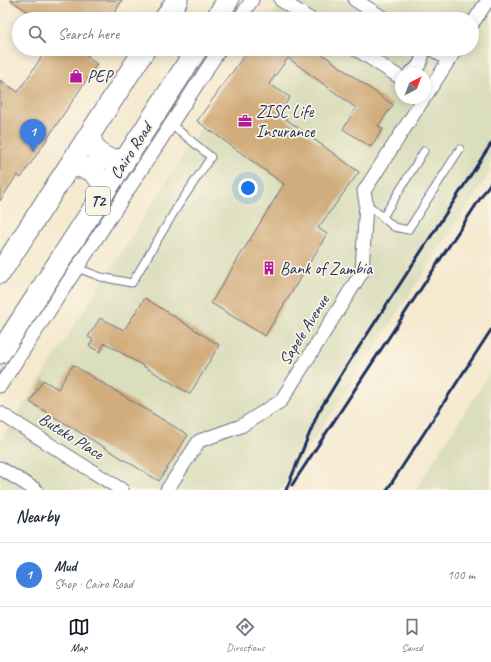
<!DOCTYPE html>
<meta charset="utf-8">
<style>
:root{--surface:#fff;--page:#f2f2f3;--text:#1f2937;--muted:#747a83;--line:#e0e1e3;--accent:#111827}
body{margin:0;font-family:Caveat,sans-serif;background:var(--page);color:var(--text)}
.compass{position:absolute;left:395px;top:68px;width:36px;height:36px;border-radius:50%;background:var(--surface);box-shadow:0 2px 10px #0003;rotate:42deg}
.you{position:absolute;left:248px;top:188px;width:14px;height:14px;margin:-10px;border:3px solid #fff;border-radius:50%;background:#1a73e8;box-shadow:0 0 0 6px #1a73e833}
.badge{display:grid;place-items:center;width:26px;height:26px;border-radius:50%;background:var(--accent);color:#fff;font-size:13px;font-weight:700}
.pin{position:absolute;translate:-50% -33px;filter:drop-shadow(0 1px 2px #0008)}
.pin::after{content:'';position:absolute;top:21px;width:14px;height:12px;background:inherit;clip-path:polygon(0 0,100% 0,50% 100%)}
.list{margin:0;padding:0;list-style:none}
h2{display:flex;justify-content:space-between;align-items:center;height:52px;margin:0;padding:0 16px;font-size:17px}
h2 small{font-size:13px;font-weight:400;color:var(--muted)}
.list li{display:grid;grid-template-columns:26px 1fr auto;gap:12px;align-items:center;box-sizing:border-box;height:64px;padding:0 16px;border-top:1px solid var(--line)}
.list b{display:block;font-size:15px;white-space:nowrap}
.list p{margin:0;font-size:13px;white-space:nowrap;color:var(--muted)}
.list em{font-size:13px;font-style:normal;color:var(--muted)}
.icon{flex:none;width:22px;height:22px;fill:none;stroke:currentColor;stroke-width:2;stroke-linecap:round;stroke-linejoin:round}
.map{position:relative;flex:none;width:491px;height:490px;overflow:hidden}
.search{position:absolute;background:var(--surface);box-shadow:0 2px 10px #0003;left:12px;right:12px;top:12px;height:44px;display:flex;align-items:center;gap:10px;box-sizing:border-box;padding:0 14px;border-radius:22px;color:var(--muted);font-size:15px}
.sheet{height:116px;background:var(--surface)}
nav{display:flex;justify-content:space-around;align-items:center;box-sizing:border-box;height:56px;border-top:1px solid var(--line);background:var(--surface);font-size:11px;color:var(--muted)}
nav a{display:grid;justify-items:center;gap:2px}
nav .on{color:var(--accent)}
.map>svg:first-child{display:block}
.built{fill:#dbdebd;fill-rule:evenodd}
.building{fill:#d1ac7c}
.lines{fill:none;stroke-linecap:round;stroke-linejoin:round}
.lane-casing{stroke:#677086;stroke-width:9}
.street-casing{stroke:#677086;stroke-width:15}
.primary-casing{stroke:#677086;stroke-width:23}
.lane{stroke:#fff;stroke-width:7}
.street{stroke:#fff;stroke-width:13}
.primary{stroke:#fff;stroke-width:21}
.rail{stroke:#1b2f5e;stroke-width:3}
.labels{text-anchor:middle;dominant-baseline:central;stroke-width:3.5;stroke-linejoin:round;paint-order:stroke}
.shield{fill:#fcf5e5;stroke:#5e6a86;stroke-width:1}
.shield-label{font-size:16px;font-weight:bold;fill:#1b2f5e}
.poi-label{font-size:17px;fill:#1b2f5e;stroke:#fcf5e5;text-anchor:start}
.street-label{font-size:17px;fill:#1b2f5e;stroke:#fcf5e5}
</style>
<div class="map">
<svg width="491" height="490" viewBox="0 0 491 490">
<rect width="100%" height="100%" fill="#fcf5e5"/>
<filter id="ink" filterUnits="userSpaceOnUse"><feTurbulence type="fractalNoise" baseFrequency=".025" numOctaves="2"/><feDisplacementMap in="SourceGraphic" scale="8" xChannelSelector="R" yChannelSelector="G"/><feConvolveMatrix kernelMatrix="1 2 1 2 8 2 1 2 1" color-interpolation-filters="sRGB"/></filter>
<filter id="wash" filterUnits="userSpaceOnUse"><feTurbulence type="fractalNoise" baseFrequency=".012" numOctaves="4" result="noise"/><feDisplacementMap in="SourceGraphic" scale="16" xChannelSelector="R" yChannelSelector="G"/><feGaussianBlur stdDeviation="0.9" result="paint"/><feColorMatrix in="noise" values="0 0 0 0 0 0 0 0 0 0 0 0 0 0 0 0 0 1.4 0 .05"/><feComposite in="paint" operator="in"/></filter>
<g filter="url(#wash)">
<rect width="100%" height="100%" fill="#f5e9cf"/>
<g class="built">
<path d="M282,0H491V171L281,490H0V442L251,49H472V19H270ZM401,74H425V98H401Z"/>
<path d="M491,371V490H415L473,399Z"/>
</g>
<g id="blocks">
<g class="building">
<path d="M10,0H122L111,19H40Z"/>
<path d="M47,49H92L87,57L97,64L21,178L17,175L0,201V80L18,92Z"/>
<path d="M249,49H315L393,105L378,126L383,129L371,147L343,129L356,108L288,58L269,84L290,97L279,114L359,172L318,228L327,234L265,336L211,303L284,184L197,121Z"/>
<path d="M145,298L219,345L190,394L105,343L100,352L89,346L93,340L88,337L100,318L124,330Z"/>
<path d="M73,365L188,435L159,481L30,402L43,380L58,389Z"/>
</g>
</g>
</g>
<g filter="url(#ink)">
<use href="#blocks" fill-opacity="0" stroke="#677086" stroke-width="1"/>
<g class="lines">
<g class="lane-casing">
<g id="lane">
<path d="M366,203L394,227L408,230L460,149"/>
<path d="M383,217L424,151"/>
<path d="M77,268L101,277L132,283L176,209L211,157L171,124"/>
</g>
</g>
<g class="street-casing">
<g id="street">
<path d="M281,0L310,19"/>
<path d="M355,0L385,19"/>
<path d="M239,19L252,0"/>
<path d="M472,24L488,0"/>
<path d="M356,49L401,78"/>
<path d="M432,49L449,60"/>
<path d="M409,74C418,69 424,60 422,49"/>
<path d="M425,97L456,49"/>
<path d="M0,386L220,49"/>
<path d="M0,413L122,490"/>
<path d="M0,468L36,490"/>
<path d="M167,490L199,441L241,426L281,401L362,272L366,203L364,191L424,98"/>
</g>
</g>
<g class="primary-casing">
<g id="primary">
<path d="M165,19L177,0"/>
<path d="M216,19L228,0"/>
<path d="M90,135C93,154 107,164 126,158"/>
<path d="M68,168C87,163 101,173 104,192"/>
<path d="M0,273L145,49"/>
<path d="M0,353L197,49"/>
</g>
</g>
<use href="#lane" class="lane"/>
<use href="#street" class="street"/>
<use href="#primary" class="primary"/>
<g class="rail">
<path d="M292,485L491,182"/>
<path d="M286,490L318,413L344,370L491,144"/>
<path d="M387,490L491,330"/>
</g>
</g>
</g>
<defs>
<g id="shop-bare" transform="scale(1.08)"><path d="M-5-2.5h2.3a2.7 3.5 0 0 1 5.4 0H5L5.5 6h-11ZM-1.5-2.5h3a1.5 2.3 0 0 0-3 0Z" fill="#b5179e" stroke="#fcf5e5" stroke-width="2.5" paint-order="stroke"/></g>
<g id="office-bare" transform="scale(1.08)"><path d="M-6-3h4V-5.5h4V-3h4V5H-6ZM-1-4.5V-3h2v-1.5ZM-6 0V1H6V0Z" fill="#b5179e" stroke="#fcf5e5" stroke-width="2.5" paint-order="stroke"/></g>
<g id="building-bare" transform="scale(1.08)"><path d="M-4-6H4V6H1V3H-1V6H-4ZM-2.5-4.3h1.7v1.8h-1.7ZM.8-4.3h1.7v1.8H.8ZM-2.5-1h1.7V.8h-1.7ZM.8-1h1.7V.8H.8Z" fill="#b5179e" stroke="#fcf5e5" stroke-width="2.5" paint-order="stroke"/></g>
</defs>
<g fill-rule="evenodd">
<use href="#shop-bare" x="76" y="76"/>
<use href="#office-bare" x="245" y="121"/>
<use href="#building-bare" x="269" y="268"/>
</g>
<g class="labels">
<rect class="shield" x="86" y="187" width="24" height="28" rx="3"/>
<g class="shield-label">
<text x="98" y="201">T2</text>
</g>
<g class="poi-label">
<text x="87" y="76">PEP</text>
<text x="256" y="111">ZISC Life<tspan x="256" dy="20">Insurance</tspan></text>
<text x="280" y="268">Bank of Zambia</text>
</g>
<g class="street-label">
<text transform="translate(131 151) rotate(-57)">Cairo Road</text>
<text transform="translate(304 330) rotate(-58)">Sapele Avenue</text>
<text transform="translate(71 436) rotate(32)">Buteko Place</text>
</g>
</g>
</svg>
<svg class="compass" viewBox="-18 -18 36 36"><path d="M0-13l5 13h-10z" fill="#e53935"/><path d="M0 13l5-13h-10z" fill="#747a83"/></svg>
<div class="you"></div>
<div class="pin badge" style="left:33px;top:152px;background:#3f7fe0">1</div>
<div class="search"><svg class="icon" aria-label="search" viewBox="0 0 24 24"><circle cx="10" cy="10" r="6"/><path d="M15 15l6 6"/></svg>Search here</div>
</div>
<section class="sheet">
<h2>Nearby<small></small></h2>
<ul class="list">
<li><span class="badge" style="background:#3f7fe0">1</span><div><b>Mud</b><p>Shop · Cairo Road</p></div><em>100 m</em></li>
</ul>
</section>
<nav>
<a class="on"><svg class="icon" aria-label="map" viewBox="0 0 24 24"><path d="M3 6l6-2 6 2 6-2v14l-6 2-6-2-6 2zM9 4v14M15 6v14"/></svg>Map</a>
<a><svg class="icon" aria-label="directions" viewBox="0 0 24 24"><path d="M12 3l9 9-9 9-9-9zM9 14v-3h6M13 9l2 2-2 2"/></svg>Directions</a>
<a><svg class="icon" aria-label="saved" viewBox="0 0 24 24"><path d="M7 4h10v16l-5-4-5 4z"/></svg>Saved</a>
</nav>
